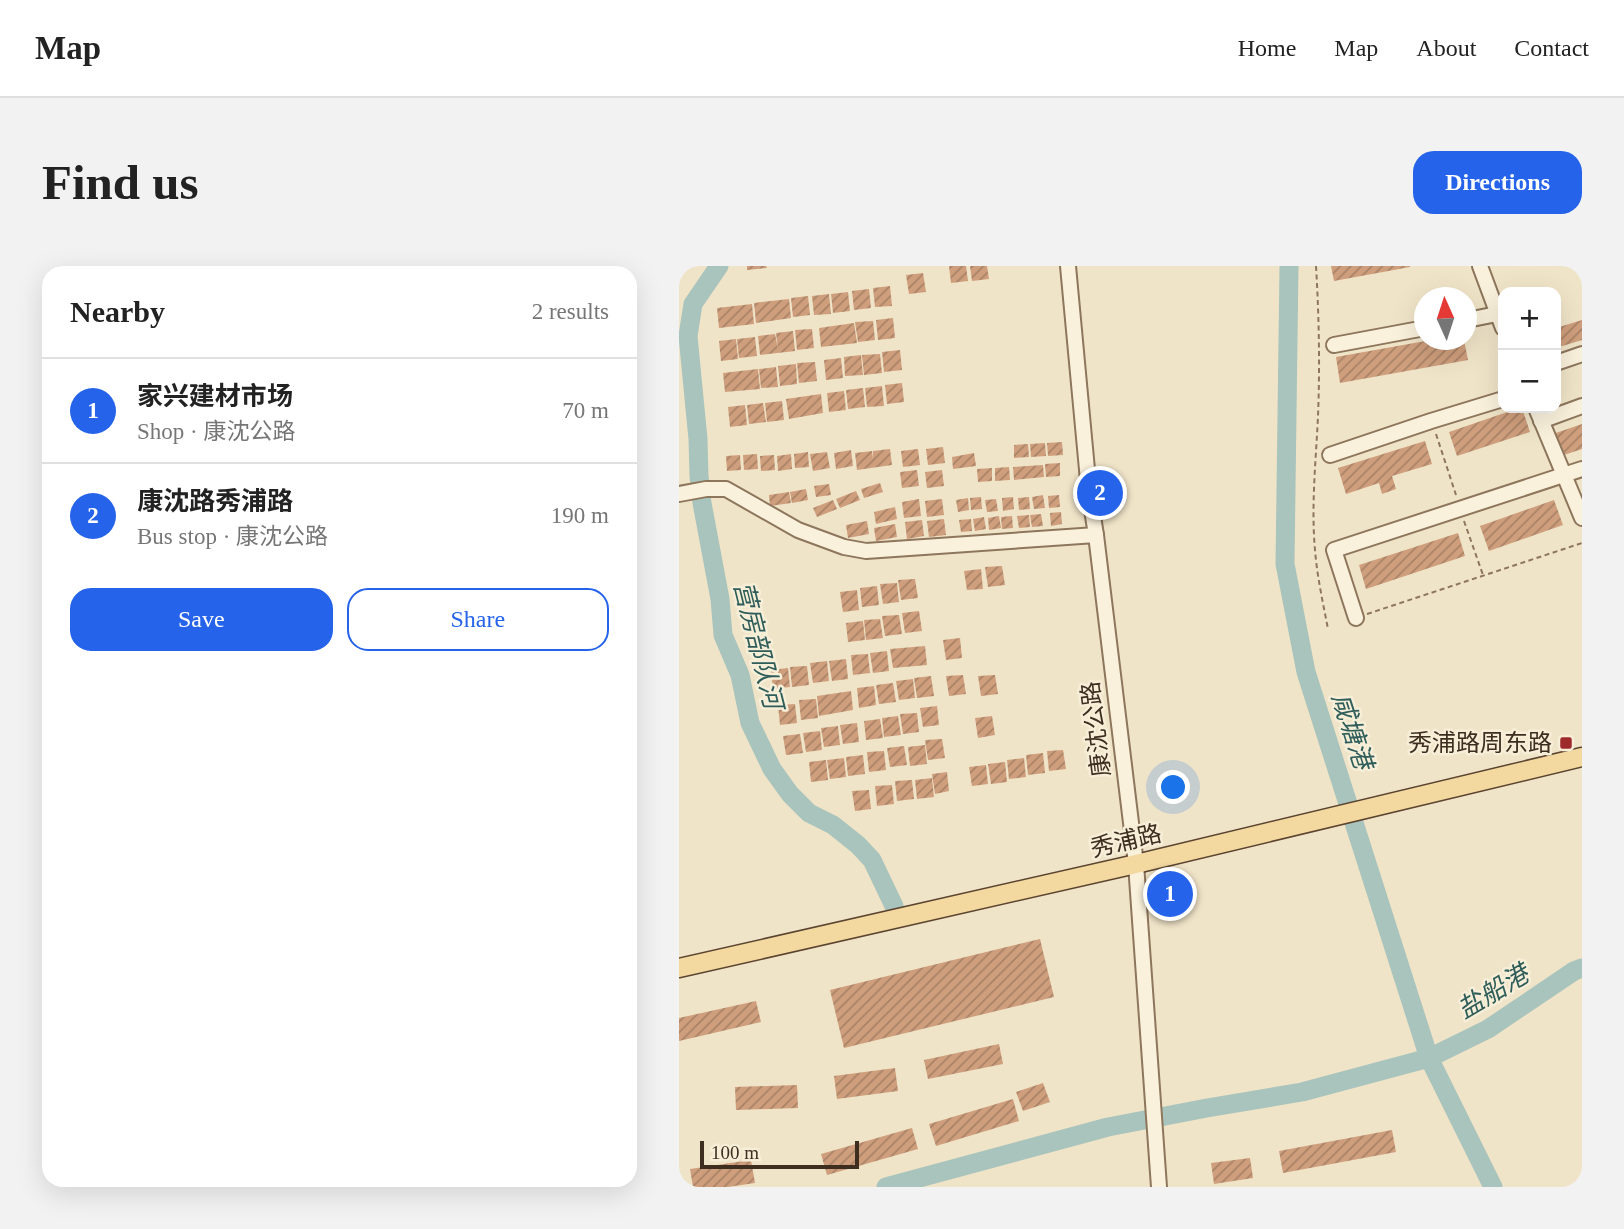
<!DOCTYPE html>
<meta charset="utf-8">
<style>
:root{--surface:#fff;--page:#f2f2f2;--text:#222;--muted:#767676;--line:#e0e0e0;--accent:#2563eb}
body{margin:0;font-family:"Times New Roman","Noto Sans SC",serif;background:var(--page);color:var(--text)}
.controls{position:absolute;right:21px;top:21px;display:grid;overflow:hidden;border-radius:14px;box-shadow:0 7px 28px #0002}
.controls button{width:63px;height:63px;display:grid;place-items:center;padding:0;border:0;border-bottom:2px solid var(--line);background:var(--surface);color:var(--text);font:35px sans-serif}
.compass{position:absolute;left:735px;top:21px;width:63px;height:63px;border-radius:50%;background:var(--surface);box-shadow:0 7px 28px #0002;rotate:357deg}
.scale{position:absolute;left:21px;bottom:18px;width:159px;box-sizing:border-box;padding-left:7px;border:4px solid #3d2e20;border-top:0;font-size:19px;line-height:24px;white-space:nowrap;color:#3d2e20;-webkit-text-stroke:5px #f7eed8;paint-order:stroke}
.you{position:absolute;left:495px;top:522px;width:24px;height:24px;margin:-18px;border:5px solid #fff;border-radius:50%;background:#1a73e8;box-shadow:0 0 0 10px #1a73e833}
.badge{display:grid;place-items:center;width:46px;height:46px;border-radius:50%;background:var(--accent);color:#fff;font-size:23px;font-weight:700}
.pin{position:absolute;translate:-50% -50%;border:4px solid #fff;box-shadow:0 2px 7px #0006}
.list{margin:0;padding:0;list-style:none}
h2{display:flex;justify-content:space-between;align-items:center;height:91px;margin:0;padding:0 28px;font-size:30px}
h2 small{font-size:23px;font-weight:400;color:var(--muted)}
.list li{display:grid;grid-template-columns:46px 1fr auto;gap:21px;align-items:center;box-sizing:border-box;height:105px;padding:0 28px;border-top:2px solid var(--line)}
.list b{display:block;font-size:26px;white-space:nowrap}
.list p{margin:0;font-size:23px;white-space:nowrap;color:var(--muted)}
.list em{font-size:23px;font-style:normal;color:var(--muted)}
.actions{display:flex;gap:14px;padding:21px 28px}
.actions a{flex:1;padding:16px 0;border:2px solid var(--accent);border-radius:21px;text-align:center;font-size:24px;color:var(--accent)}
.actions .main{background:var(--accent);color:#fff}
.map{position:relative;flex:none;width:903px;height:921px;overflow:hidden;border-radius:21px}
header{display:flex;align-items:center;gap:42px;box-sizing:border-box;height:98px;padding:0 35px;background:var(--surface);border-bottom:2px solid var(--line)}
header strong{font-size:33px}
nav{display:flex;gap:38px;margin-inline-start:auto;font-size:24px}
.intro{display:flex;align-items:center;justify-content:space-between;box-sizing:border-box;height:168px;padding:0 42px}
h1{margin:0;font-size:49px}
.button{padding:18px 32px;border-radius:21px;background:var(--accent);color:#fff;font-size:24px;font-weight:700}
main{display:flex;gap:42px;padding:0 42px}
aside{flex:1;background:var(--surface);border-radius:21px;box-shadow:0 7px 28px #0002}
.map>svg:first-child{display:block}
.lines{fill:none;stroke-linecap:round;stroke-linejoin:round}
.river{stroke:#a9c4bc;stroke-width:19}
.building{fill:url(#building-hatch)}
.minor-casing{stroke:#8d765c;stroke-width:18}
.major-casing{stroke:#5b4430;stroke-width:21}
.path{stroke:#8d765c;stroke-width:2;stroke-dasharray:5 3.5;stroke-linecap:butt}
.minor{stroke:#faf1dc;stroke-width:14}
.major{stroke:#f3d9a0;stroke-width:18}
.poi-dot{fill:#9e2a2b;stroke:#f7eed8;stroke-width:2.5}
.labels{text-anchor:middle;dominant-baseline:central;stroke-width:5;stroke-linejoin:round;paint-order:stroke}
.street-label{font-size:24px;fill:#3d2e20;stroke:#f7eed8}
.poi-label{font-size:24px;fill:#3d2e20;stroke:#f7eed8;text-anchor:end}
.water-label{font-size:26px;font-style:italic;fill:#2f5d5a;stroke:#f7eed8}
</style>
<header>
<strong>Map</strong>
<nav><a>Home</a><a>Map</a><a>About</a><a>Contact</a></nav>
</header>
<div class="intro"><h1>Find us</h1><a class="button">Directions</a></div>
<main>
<aside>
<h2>Nearby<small>2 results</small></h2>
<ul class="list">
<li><span class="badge">1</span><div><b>家兴建材市场</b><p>Shop · 康沈公路</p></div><em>70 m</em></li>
<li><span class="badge">2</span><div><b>康沈路秀浦路</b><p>Bus stop · 康沈公路</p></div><em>190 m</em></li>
</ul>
<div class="actions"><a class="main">Save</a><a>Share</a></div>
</aside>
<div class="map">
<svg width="903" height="921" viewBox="0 0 903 921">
<defs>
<pattern id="building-hatch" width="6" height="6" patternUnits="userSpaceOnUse" patternTransform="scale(1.75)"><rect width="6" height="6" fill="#cf9f7d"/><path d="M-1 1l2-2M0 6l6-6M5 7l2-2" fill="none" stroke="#a98266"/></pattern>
</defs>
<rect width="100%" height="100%" fill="#f0e4c8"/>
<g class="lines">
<g class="river">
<path d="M40,0L14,38L9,70L19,173L20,210L23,237L41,333L44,369L61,409L71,457L93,503L111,528L130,547L154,559L179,579L193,594L215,640"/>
<path d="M610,0L606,298L627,406L750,792L814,921"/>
<path d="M207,921L429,861L528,842L623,826L750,792L809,763L895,705L903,702"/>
</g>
</g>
<g class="building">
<path d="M68,0H87L88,2L68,4Z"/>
<path d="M270,0H287L289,15L272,17Z"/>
<path d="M291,0H308L310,13L293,15Z"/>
<path d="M652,0H731V1L655,15Z"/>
<path d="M244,7L247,26L230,28L227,9Z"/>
<path d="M211,20L213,40L196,41L194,22Z"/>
<path d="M190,23L192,42L175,44L173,25Z"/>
<path d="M169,26L171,45L154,47L152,28Z"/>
<path d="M150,28L152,48L135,49L133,30Z"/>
<path d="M129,30L131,49L114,51L112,32Z"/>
<path d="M110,33L112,52L77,57L75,37Z"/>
<path d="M73,38L75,58L40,62L38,42Z"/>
<path d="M214,52L216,72L199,74L197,54Z"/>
<path d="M903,54V74L877,82V62Z"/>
<path d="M194,55L196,74L179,76L176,56Z"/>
<path d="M175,57L178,77L142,81L140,62Z"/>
<path d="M133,63L135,82L118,84L116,64Z"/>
<path d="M114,65L116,85L81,89L79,70L96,68L99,83L97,67Z"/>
<path d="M76,71L78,90L60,92L58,73Z"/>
<path d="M57,73L59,93L42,95L40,75Z"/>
<path d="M752,74H785L789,94L661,117L657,91Z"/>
<path d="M221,84L223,104L205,106L203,86Z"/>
<path d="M201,88L203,107L185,109L183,89Z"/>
<path d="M182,89L184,109L166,110L165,91Z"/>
<path d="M162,92L164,112L147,114L145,94Z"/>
<path d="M136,96L138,115L120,117L118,97Z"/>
<path d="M117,98L118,118L101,120L99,100Z"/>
<path d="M97,101L99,121L82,122L80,103Z"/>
<path d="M79,103L81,123L46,126L44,107Z"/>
<path d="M223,117L225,136L208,138L206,119Z"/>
<path d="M203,120L205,140L188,141L186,122Z"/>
<path d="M184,122L186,141L169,143L167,124Z"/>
<path d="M165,125L167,144L150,146L148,127Z"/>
<path d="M142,128L144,147L110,153L107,133Z"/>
<path d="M103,135L105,154L88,156L86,137Z"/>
<path d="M84,137L87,156L70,158L68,139Z"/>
<path d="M66,139L68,159L51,161L49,141Z"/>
<path d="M840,142H843L851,166L778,190L770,166Z"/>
<path d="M903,158V183L879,191L871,169Z"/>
<path d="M746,175L753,198L713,210L717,223L703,228L700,217L667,228L659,202Z"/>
<path d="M383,176L384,189L369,190L368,177Z"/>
<path d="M366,177L367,190L352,191L351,178Z"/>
<path d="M349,178L350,191L335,192V179Z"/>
<path d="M264,181L266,197L249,199L247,183Z"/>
<path d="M211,183L213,199L178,204L176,187L193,185L194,193V185Z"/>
<path d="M239,183L241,199L224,201L222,185Z"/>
<path d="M172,184L174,200L157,203L155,187Z"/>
<path d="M129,186L130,201L116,202L115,188Z"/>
<path d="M148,186L151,202L134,205L131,188Z"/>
<path d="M295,187L297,200L274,203L273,191Z"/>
<path d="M78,188L79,203L65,204L64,189Z"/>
<path d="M112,188L113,203L99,205L98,190Z"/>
<path d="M61,189L62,204L48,205L47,190Z"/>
<path d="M95,189L96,204L82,205L81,190Z"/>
<path d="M381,197V210L367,211L366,198Z"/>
<path d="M364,199L365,211L335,214L334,201Z"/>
<path d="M330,201L331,214L316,215V202Z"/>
<path d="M313,202V215L299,216L298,203Z"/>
<path d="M238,204L240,220L223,222L221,206Z"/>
<path d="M263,204L265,220L248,222L246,206Z"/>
<path d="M201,217L204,226L185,232L182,223Z"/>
<path d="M150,218L152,229L137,231L135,220Z"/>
<path d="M127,223L129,234L113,237L111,226Z"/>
<path d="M177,225L181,234L161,242L157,233Z"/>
<path d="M110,226L112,237L91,240L90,229Z"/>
<path d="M364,229L366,242L355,243L353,231Z"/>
<path d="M380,229L381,241L370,242L369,230Z"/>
<path d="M302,231L303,243L292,244L291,232Z"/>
<path d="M334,231L335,243L324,245L323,232Z"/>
<path d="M350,231L351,243L340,244L339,232Z"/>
<path d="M289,232L290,244L279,246L277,234Z"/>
<path d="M240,233L242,250L225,252L223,236Z"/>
<path d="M263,233L265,249L248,251L246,235Z"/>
<path d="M317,233L319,245L308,246L306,234Z"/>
<path d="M154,234L158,243L138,251L134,242Z"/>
<path d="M875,234L884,259L810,285L801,260Z"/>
<path d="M216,241L218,253L197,258L195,246Z"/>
<path d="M382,246L383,258L372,260L371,247Z"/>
<path d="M362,248L364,260L353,261L351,249Z"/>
<path d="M350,249L351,261L340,262L338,250Z"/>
<path d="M320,250L322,262L310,264L309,252Z"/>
<path d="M333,250L334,262L323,263L322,251Z"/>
<path d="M305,251L307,263L296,265L294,253Z"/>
<path d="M265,253L267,269L250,271L248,255Z"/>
<path d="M292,253L293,265L282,266L280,254Z"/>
<path d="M243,254L245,270L228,273L226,256Z"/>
<path d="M188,255L190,268L169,272L167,259Z"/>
<path d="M216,258L218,271L197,275L195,262Z"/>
<path d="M779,267L786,290L687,323L680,299Z"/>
<path d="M323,300L326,319L309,321L306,301Z"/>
<path d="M302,303L304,323L288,324L285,305Z"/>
<path d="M236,313L239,332L222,334L219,314Z"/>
<path d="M218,317L220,336L204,338L201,318Z"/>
<path d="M198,320L200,339L183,341L181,322Z"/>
<path d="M178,324L180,344L164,346L161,326Z"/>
<path d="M240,345L243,365L226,367L223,347Z"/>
<path d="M220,349L223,368L206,370L203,350Z"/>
<path d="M201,353L204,372L187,374L185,354Z"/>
<path d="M184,355L186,374L169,376L167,357Z"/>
<path d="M281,372L283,392L267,394L264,374Z"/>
<path d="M246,380L248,399L214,402L211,383Z"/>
<path d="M208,385L210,405L194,407L191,387Z"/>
<path d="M189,388L191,407L174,409L172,389Z"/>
<path d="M167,393L169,413L153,415L150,395Z"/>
<path d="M148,395L150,415L134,417L131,397Z"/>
<path d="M128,400L130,419L113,421L111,401Z"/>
<path d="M109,402L111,421L94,423L92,404Z"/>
<path d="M284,409L287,428L270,430L267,410Z"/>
<path d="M316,409L319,428L302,430L299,410Z"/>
<path d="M252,410L255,430L238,432L235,412Z"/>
<path d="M234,413L236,432L220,434L217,415Z"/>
<path d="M214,417L217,436L200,438L197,419Z"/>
<path d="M195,420L197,439L180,442L178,422Z"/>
<path d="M172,425L174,444L140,450L138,430Z"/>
<path d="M137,433L139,452L122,454L120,434Z"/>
<path d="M116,438L118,457L101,459L99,439Z"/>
<path d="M258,440L260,459L244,461L241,442Z"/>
<path d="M238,447L240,466L224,468L221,448Z"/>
<path d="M219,450L222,469L205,471L203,452Z"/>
<path d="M313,450L316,469L299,472L296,452Z"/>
<path d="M201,453L204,472L187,474L185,455Z"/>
<path d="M178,457L180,476L164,478L161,459Z"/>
<path d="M159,460L161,479L145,481L142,462Z"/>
<path d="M141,465L143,484L127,486L124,467Z"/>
<path d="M121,468L124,487L107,489L104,470Z"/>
<path d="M263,473L266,492L249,494L246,474Z"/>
<path d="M246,479L248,498L231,500L229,481Z"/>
<path d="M225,480L228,499L211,501L208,482Z"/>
<path d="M384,484L387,503L370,505L368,485Z"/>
<path d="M205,485L207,504L190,506L188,486Z"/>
<path d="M364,487L366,507L349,509L347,489Z"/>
<path d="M184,489L186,508L169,510L167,491Z"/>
<path d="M165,492L167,511L151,513L148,494Z"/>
<path d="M345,492L347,511L330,513L328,494Z"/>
<path d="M147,494L149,514L132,516L130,496Z"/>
<path d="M326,496L328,516L312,518L309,498Z"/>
<path d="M307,499L309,518L293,520L290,501Z"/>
<path d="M268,506L270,525L256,528L253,508Z"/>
<path d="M253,512L255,531L238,533L236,514Z"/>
<path d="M233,514L235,533L218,535L216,515Z"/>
<path d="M213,519L215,538L198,540L196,520Z"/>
<path d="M190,524L192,543L176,545L173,525Z"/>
<path d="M361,673L375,731L165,782L151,724Z"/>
<path d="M77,735L82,756L0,775V752Z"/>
<path d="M320,778L324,798L249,813L245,794Z"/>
<path d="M216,802L219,825L158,833L155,810Z"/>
<path d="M364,817L371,836L344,845L337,826Z"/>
<path d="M118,819L119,842L57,844L56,821Z"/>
<path d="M334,833L340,855L257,880L250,858Z"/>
<path d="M233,862L239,883L148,909L142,888Z"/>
<path d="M713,864L717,886L604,907L600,885Z"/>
<path d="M571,892L574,912L535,918L532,897Z"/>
<path d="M72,894L76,917L49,921H14L11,903Z"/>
</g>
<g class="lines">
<g class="minor-casing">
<g id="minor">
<path d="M389,0L410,225L417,269L457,598L480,921"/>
<path d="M801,0L824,62"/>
<path d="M788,54L818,48"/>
<path d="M655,79L746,62"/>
<path d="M877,97L903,88"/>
<path d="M857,142L903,252"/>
<path d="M862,155L903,140"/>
<path d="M651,189L752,155L824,133"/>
<path d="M0,228L27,223H47L119,264L165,281L187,285L417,269"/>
<path d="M677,352L655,284L903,203"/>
</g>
</g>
<g class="major-casing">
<path id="major" d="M0,702L457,598L903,491"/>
</g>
<g class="path">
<path d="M637,0C640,50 641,100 639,150C637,194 632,239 636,284C638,310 644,337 649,363"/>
<path d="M757,168L777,229"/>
<path d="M785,255L804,309"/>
<path d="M688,348L903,277"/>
</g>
<use href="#minor" class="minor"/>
<use href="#major" class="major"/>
</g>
<rect class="poi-dot" x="880" y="470" width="14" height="14" rx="3.5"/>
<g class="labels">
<g class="street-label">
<text transform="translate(417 463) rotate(-97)">康沈公路</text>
<text transform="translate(447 575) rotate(-13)">秀浦路</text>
</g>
<g class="poi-label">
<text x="873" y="477">秀浦路周东路</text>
</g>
<g class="water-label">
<text transform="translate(79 379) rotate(76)">营房部队河</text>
<text transform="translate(673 465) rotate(72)">咸塘港</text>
<text transform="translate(814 726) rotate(-31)">盐船港</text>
</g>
</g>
</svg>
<div class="controls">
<button>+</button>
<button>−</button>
</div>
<svg class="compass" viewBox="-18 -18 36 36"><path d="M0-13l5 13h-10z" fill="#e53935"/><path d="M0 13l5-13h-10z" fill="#767676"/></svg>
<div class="scale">100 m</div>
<div class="you"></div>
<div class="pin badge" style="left:491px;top:628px">1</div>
<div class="pin badge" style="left:421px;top:227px">2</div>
</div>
</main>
